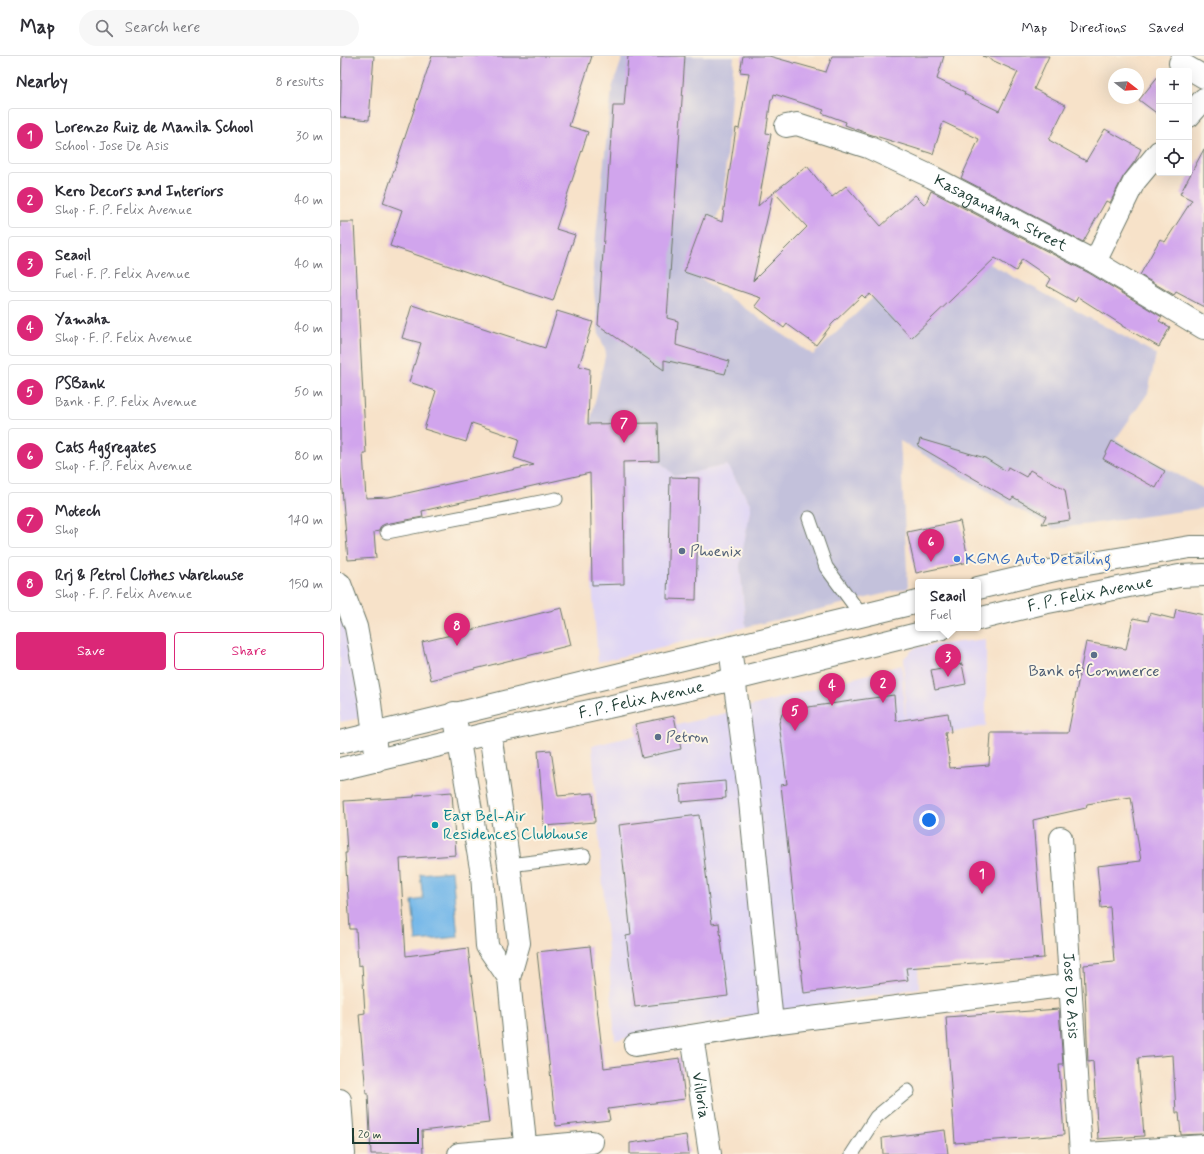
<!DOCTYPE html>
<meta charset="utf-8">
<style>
:root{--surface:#fff;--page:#f7f7f7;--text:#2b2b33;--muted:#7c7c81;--line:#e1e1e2;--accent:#db2777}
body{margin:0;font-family:Mynerve,sans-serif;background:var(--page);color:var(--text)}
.controls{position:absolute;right:12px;top:12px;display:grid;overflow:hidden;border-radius:4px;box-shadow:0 4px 16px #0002}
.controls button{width:36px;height:36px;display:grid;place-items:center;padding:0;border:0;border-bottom:1px solid var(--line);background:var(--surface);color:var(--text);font:20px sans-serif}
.compass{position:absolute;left:768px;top:12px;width:36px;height:36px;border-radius:50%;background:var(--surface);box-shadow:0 4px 16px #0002;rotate:107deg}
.scale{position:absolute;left:12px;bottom:10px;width:67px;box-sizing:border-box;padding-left:4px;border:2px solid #1f3d34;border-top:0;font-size:11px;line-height:14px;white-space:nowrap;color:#1f3d34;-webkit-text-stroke:3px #fcf5e5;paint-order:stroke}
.you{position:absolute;left:589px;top:764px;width:14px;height:14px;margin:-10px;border:3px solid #fff;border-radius:50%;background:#1a73e8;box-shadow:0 0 0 6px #1a73e833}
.badge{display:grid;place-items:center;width:26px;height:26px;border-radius:50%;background:var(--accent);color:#fff;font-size:13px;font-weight:700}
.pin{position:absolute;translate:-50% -33px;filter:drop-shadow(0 1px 2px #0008)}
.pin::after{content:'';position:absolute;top:21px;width:14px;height:12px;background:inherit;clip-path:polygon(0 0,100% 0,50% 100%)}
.popup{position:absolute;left:575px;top:523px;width:66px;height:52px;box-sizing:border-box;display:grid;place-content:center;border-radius:4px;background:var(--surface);filter:drop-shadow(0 1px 3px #0005);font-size:13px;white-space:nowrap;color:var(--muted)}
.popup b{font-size:15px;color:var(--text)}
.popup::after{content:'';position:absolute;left:50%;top:100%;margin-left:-8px;border:8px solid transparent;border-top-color:var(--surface)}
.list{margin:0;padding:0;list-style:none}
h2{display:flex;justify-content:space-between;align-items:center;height:52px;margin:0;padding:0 16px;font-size:17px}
h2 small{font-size:13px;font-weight:400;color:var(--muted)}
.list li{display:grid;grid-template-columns:26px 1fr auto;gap:12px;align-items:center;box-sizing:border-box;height:56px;margin:0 8px 8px;padding:0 8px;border:1px solid var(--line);border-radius:4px}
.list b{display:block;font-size:15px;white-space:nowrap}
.list p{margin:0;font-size:13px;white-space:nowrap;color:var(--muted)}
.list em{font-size:13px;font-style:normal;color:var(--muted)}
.actions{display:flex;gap:8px;padding:12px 16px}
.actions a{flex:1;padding:9px 0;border:1px solid var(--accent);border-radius:4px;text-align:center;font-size:14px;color:var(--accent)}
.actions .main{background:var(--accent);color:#fff}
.icon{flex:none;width:22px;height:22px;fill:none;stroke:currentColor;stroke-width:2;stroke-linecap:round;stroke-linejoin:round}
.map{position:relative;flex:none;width:864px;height:1098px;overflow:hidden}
header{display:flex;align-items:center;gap:24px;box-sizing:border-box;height:56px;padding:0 20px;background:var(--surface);border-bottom:1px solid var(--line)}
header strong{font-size:19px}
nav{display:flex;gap:22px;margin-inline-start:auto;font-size:14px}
.search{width:280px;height:36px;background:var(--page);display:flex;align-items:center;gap:10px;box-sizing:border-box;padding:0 14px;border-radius:22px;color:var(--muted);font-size:15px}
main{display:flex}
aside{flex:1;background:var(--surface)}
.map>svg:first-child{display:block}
.built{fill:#dfd5f5}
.industrial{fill:#c3c1db}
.water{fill:#73b7e9;stroke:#497a8e}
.building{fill:#d1a5ed}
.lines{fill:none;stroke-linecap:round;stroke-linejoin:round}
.service-casing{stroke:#6b7768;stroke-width:15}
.minor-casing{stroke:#6b7768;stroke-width:24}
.secondary-casing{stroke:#6b7768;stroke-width:24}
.service{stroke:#fff;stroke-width:13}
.minor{stroke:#fff;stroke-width:22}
.secondary{stroke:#fff;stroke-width:22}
.service-dot{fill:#5c6f8a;stroke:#fcf5e5;stroke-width:1.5}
.shop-dot{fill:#3f7fe0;stroke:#fcf5e5;stroke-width:1.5}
.culture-dot{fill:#0f9aa8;stroke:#fcf5e5;stroke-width:1.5}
.labels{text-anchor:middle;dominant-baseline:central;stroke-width:4;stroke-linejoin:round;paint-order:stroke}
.street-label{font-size:16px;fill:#1f3d34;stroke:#fcf5e5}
.service-label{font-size:16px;fill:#4e5e75;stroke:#fcf5e5;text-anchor:start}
.shop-label{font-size:16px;fill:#366cbe;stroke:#fcf5e5;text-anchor:start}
.culture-label{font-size:16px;fill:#0d838f;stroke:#fcf5e5;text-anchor:start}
</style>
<header>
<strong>Map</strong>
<div class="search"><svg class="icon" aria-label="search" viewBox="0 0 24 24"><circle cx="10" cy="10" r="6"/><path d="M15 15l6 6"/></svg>Search here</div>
<nav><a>Map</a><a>Directions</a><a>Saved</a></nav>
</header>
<main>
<aside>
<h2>Nearby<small>8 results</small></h2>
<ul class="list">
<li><span class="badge">1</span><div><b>Lorenzo Ruiz de Manila School</b><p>School · Jose De Asis</p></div><em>30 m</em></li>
<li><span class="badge">2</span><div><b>Kero Decors and Interiors</b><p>Shop · F. P. Felix Avenue</p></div><em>40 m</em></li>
<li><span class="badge">3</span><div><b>Seaoil</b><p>Fuel · F. P. Felix Avenue</p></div><em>40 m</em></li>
<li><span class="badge">4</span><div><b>Yamaha</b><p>Shop · F. P. Felix Avenue</p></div><em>40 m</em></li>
<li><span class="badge">5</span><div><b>PSBank</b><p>Bank · F. P. Felix Avenue</p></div><em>50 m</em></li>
<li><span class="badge">6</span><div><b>Cats Aggregates</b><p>Shop · F. P. Felix Avenue</p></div><em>80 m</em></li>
<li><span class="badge">7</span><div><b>Motech</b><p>Shop</p></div><em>140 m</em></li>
<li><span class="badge">8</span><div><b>Rrj &amp; Petrol Clothes Warehouse</b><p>Shop · F. P. Felix Avenue</p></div><em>150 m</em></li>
</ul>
<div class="actions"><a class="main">Save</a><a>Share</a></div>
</aside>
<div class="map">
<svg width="864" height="1098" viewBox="0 0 864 1098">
<rect width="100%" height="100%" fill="#fcf5e5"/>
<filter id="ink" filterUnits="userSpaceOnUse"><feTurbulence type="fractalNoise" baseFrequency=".025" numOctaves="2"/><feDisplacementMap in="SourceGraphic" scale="8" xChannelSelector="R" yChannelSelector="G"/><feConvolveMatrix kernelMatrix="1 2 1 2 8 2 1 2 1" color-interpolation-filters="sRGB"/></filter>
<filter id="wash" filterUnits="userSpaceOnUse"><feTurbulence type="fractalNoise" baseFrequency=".012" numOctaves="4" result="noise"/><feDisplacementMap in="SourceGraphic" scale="16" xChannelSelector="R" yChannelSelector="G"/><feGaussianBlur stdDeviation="0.9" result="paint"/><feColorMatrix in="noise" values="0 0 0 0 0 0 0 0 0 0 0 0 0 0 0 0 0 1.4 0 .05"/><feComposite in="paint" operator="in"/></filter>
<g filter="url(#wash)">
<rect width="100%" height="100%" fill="#f7e2c9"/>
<g class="built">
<path d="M318,367L319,405L335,420L387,409L411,449L400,510L406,571L258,606L252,529L250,368Z"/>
<path d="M0,542L9,557L21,662L0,666Z"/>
<path d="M646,583V670L566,685L579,932L275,984L252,690L382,658L562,609L566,681L564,602L576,591Z"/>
</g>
<path class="industrial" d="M283,0H394L383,144L356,219L473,299L611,167L650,208L816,298L808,337L775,384L864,433V452L714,473L560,385L568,532L406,571L400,510L411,449L387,409L335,420L319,405L318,368H250L266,296L259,279L254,236L253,208L272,32Z"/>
<path class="water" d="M112,815L118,881L76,885L72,845L83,843L80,818Z"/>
<g id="blocks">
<g class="building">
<path d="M2,0H34L29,64L0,61Z"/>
<path d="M92,0H252L229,70L248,76L216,173L235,179L213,245L50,190L62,154L43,147Z"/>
<path d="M288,0H345L327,262L338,265L336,289L389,305L385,318L324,304V314L258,269L273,50H284Z"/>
<path d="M403,0H429L486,16L492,0H604L597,23L625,36L624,38L659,55L678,16L643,0H709L694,33L726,49L709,84L746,105L765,73L801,93L795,105L783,121L770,147L766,145L743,186L621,122L639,83L603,66L593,98L529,78L505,69L506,66L482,57L484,54L434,38L433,43H431L426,77L431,78L418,150L433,137L413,225L467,171L434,136L467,110L492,141L506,130L541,170L575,139L585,149L591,135L749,217L822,261L819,265L830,271L819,291L782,270V269L738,241L735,246L707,230L711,223L682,203L676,215L655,202L571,282L530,238L525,242L522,239L492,268L476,289L447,268L444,272L415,250L421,242L344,216L365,159L382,166L396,72L399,73L409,17L400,16Z"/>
<path d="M819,19V59L799,44Z"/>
<path d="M864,93V251L836,236L834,239L800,219L820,183L825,186L852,144L840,138Z"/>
<path d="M0,166H14L26,397H23L26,442L49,441L194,409L174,402L179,383L132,367L126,386L84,373L96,335L69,326L81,287L62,282L72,249L205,292L217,255L253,266L239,310L250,313L248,368L318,367L319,405L283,406L284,528L252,529L250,417L82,455L83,461L45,468L41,470L39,475L34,476L36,502L8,504L0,409Z"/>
<path d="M580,383L645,402L666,415L668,411L686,421L690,414L725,434L730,464L702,468L706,460L673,441L671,444L578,390Z"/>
<path d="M772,385L825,415L816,432L763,403Z"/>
<path d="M330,421L359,422L356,544L327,543Z"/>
<path d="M620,465L629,506L576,517L567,476Z"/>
<path d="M222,552L231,589L91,624L82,586Z"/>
<path d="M836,553L864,559V1078L841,1079L839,1057H836L833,999L798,1002L804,1080L758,1083L753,1005L748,1006L744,909L774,906L770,851L761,852L757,810L801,805L791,741L747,748L746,752L693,764L704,902L566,912L568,924L464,937L441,729L447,728L439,667L442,658L447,654L554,639L556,665L608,657L611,676L605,677L610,712L649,709L651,677H728L746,586L786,593L793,562L808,565L810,557L834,563Z"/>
<path d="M622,608L626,628L595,634L591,614Z"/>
<path d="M334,660L341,693L302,702L295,668Z"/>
<path d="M211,694L218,740L253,737L255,766L204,770L198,695Z"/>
<path d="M385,725L386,742L341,746L340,729Z"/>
<path d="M112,736L116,799L60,803L66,900L128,892L149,1067L82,1075L83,1098H31L28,1037H26L19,958L25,957L22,909L18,910L16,873H10L5,797H7L4,745L74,741V739Z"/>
<path d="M359,759L372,868L379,867L388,940L295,951L286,880L291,879L279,769Z"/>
<path d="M250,890L264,1012L340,1002L345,1043L268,1053L270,1064L216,1070L197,896Z"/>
<path d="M719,953L723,1008H719L724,1079L615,1087L606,961Z"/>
<path d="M605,1074L608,1098H543L542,1082Z"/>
<path d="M346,1079L349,1098H290V1087Z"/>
</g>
</g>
</g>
<g filter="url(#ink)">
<use href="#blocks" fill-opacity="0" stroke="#6b7768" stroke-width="1"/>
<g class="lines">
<g class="service-casing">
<g id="service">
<path d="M469,462L486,511L522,560"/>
<path d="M47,476L216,443"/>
<path d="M169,809L244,800"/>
<path d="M512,1098L536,1061L568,1035"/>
</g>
</g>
<g class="minor-casing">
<g id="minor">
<path d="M840,7L864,21"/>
<path d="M849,60L864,43"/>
<path id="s1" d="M446,70L457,68L528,91L592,121L755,206L864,272"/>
<path d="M755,206L794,126L819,96"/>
<path d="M0,528L16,571L30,647L37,705"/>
<path d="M390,592L409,735L432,967"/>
<path d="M114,657L142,818L147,890L169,922"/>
<path d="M150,677L169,809L179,887L169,922L186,1098"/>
<path id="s2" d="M721,782L741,1098"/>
<path id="s3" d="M352,980L370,1098"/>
<path d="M295,989L432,967L729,929"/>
<path d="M0,1044L4,1098"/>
<path d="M119,1098L252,1086"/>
<path d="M747,1098L864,1090"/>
</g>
</g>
<g class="secondary-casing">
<g id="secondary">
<path d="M638,532L723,512L850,491H864"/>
<path id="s4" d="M638,563L703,547L839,520L864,519"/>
<path d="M0,686L578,546"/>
<path id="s5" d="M0,713L150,677L395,623L602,572"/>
</g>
</g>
<use href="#service" class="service"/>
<use href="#minor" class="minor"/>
<use href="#secondary" class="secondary"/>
</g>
</g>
<g class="service-dot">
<circle cx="342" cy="495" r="4"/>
<circle cx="754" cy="599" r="4"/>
<circle cx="318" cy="681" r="4"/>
</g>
<circle class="shop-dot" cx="617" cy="503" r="4"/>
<circle class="culture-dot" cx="95" cy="769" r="4"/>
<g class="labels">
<g class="street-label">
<text stroke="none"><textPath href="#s1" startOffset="234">Kasaganahan Street</textPath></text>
<text stroke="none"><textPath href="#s4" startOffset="115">F. P. Felix Avenue</textPath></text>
<text stroke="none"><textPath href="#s5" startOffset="309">F. P. Felix Avenue</textPath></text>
<text stroke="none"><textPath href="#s2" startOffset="158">Jose De Asis</textPath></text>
<text stroke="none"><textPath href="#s3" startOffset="60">Villoria</textPath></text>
</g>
<g class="service-label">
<text x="350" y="495">Phoenix</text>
<text x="754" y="615" text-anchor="middle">Bank of Commerce</text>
<text x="326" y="681">Petron</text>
</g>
<g class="shop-label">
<text x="625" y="503">KGMG Auto Detailing</text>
</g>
<g class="culture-label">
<text x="103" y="760">East Bel-Air<tspan x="103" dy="18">Residences Clubhouse</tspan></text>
</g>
</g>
</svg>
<div class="controls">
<button>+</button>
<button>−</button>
<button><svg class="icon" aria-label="locate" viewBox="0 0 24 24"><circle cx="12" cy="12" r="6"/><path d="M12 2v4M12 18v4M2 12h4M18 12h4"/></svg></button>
</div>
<svg class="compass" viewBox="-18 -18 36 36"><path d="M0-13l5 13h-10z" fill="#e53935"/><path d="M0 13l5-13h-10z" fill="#7c7c81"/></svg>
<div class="scale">20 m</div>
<div class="you"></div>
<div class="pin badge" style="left:642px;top:838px">1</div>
<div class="pin badge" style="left:543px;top:647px">2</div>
<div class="pin badge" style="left:608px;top:621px">3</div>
<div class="popup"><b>Seaoil</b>Fuel</div>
<div class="pin badge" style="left:492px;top:650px">4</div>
<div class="pin badge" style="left:455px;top:675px">5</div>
<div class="pin badge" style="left:591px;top:506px">6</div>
<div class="pin badge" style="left:284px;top:387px">7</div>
<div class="pin badge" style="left:117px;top:590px">8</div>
</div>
</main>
